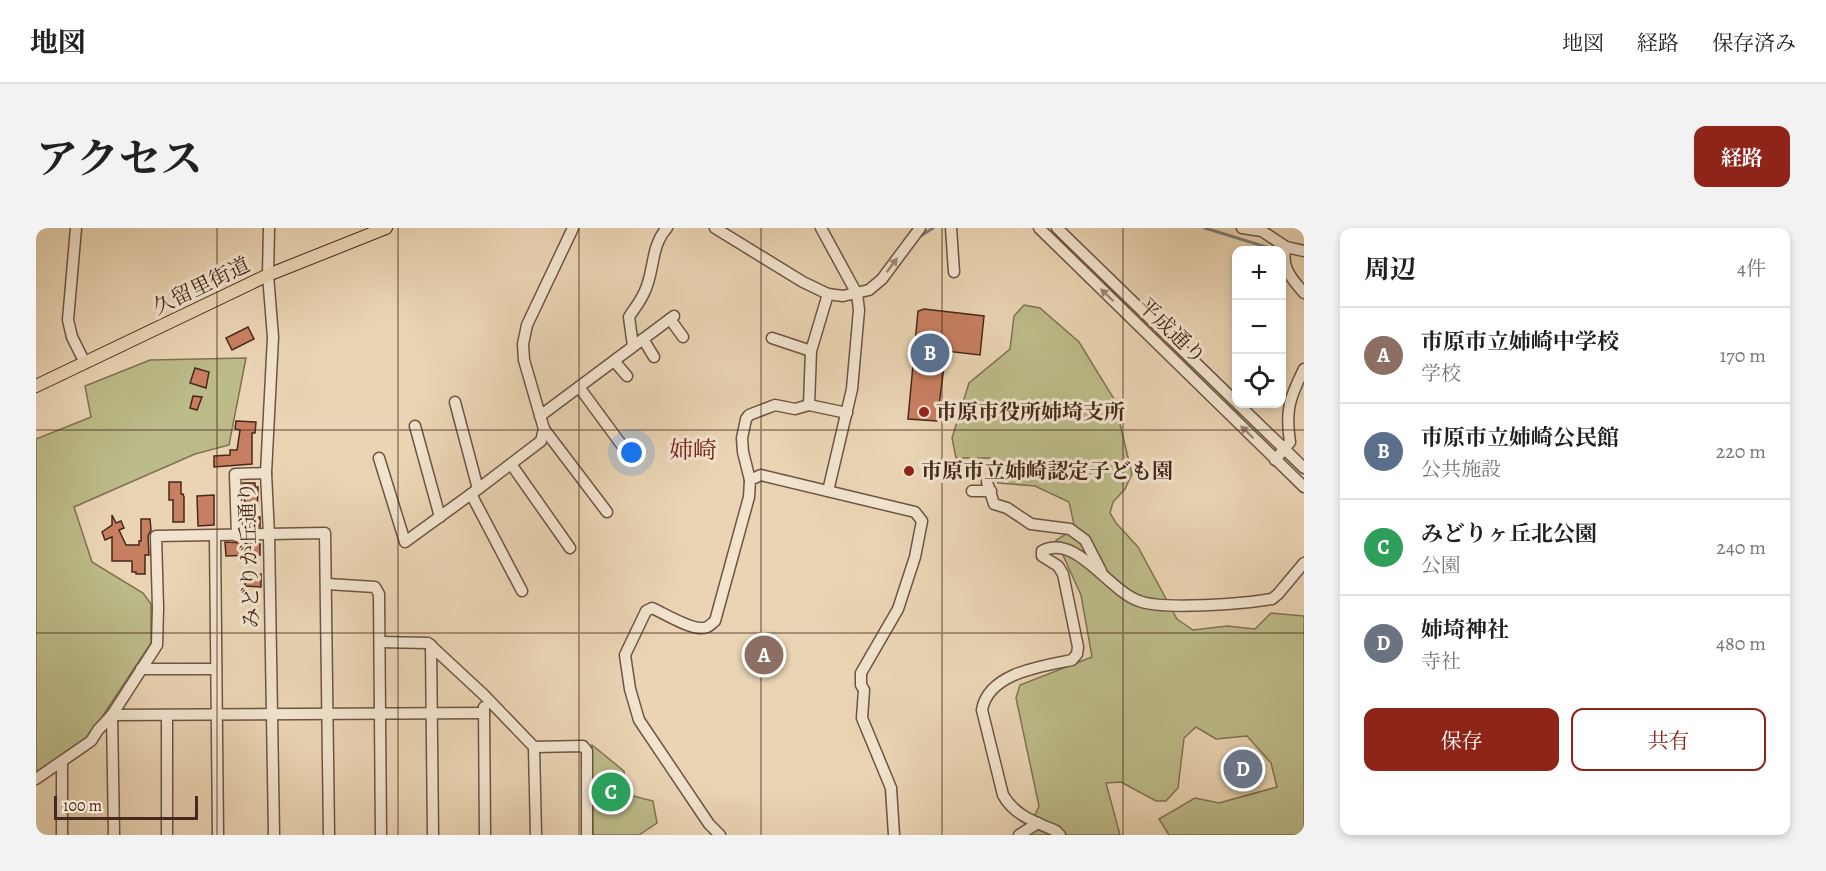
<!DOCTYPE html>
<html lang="ja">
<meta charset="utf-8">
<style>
:root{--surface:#fff;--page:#f2f2f2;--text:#202124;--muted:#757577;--line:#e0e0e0;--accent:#8f2418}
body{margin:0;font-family:Alegreya,"Noto Serif JP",serif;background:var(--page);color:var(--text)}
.controls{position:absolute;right:18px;top:18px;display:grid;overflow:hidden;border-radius:12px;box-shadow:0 3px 9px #0003}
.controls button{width:54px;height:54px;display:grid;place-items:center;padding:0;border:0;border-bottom:2px solid var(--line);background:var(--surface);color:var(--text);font:30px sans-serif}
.scale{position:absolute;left:18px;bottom:15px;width:144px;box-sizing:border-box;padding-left:6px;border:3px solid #46291b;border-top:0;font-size:16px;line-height:21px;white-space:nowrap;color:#46291b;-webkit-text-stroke:4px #f1e3ce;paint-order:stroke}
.you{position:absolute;left:596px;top:225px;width:21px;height:21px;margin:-15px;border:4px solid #fff;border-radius:50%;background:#1a73e8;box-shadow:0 0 0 9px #1a73e833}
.badge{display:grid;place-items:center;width:39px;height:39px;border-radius:50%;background:var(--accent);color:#fff;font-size:20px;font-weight:700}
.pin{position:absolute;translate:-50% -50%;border:3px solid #fff;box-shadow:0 2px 6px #0006}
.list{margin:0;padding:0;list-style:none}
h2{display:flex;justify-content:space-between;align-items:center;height:78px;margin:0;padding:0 24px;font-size:26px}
h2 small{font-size:20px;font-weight:400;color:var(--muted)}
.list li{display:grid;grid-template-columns:39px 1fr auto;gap:18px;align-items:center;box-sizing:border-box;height:96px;padding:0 24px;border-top:2px solid var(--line)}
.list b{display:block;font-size:22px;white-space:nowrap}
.list p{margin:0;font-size:20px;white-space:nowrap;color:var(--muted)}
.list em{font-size:20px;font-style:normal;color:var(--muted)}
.actions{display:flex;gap:12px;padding:18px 24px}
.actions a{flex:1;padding:14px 0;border:2px solid var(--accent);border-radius:12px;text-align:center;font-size:21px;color:var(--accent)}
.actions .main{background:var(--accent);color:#fff}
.icon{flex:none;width:33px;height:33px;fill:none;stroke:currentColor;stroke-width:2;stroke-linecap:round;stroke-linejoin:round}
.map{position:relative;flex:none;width:1268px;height:607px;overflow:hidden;border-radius:12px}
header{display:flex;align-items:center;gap:36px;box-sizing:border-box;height:84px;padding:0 30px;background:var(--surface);border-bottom:2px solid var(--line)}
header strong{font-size:28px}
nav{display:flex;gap:33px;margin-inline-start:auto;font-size:21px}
.intro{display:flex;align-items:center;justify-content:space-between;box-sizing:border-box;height:144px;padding:0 36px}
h1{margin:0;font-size:42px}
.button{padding:15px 27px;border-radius:12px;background:var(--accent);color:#fff;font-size:21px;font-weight:700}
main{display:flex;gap:36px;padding:0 36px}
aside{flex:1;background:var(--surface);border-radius:12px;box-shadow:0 3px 9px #0003}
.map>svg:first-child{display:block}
.green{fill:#bcbb89;stroke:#817252;stroke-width:1.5}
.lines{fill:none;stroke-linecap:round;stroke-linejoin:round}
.stream{stroke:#797e78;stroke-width:3}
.building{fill:#c87f61;stroke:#46291b;stroke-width:1.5}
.minor-casing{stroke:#6f5441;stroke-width:13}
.major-casing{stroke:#46291b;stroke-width:14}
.minor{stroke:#f1e3ce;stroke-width:10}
.major{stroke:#ead4b3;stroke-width:12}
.oneway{fill:#9c8674}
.grid{fill:none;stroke:#46291b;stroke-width:1.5;stroke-opacity:0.55}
.poi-dot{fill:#8f2418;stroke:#f1e3ce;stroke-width:2}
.labels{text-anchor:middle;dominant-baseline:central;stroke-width:6;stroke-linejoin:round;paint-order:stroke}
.street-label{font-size:21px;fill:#46291b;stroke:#f1e3ce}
.poi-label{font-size:21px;font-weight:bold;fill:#46291b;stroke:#f1e3ce;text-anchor:start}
.quarter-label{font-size:24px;fill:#7a1f14;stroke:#f1e3ce}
</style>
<header>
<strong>地図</strong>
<nav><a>地図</a><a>経路</a><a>保存済み</a></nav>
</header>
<div class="intro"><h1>アクセス</h1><a class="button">経路</a></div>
<main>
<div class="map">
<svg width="1268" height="607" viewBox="0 0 1268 607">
<rect width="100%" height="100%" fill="#ead4b3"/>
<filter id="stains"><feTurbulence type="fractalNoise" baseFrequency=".00333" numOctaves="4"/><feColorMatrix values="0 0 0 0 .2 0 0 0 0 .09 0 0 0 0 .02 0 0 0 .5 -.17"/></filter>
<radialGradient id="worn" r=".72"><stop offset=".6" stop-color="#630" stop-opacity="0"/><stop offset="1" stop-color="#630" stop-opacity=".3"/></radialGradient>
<g class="green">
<path d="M988,77L1004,80L1043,114L1078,171L1096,246L1089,261L1077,274L1074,285L1080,295L1102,319L1141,391L1157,402L1191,398L1219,401L1235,385L1268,388V607H1133L1123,591L1159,570L1183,575L1241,559L1235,535L1211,508L1180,511L1160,499L1148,510L1142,560L1130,573H1120L1085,554L1070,555L1084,607H990L1003,578L980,470L984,457L1056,429L1045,367L1020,312L1039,301L1033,274L999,258L962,255L957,230H920L916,210L933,155L974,121L978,88Z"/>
<path d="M210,130L193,217L159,226L38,279L56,334L107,365L115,376V415L54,507L0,545V211L55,189L49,158L114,132Z"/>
<path d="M556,517L588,543L589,561L597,568L617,573L621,595L603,607H557Z"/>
</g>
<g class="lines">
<g class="stream">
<path d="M1169,0L1240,22"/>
<path d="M883,9L897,0"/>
</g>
</g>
<g class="building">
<path d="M888,81L948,88L944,127L910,123L901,193L872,191L882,83Z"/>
<path d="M212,99L218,111L196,122L190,110Z"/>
<path d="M159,140L173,144L170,160L154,155Z"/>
<path d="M157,168L166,169L161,182L154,180Z"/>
<path d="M200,193L220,194L219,205H216V236L178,239V228L194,227V222H201L204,202L199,201Z"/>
<path d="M133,254H145V266H147L148,269V294H137V272H133Z"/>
<path d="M207,255H219V259H222L221,289H224V299H211Z"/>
<path d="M178,267V297L162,298L161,268Z"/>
<path d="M76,287L80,295L85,293L88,300L83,302L90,317H103V313H105V291H114L115,302L112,308L113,327H109V346H100V344H96V333H76V309L69,312L66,304L76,297Z"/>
<path d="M189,314L224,316V327L190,328Z"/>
<path d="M209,346H225V359L209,358Z"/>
</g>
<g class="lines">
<g class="minor-casing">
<g id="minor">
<path d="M40,0L32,92L36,109L49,135"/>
<path d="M233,0L232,47L237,109L230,245L233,307L238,607"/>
<path d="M679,0L767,54L792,66L807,68L833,62L846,51L884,0"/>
<path d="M785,0L821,66L823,82L816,161L792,263"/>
<path d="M915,0L918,44"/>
<path d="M1003,0L1268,259"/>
<path d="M1021,0L1200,174"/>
<path d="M1206,0L1226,3L1250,19L1268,23"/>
<path d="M1250,19C1244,39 1256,51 1268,65"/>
<path d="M634,91L647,109"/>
<path d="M736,110L775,123"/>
<path d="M607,111L618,129"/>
<path d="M597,118L593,89C598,81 604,74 608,65C619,44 614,18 631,0"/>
<path d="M578,133L591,148"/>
<path d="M543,159L596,231"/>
<path d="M419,174L442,261"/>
<path d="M1202,176L1268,240"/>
<path d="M773,177L775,123L792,66"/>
<path d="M504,188L638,88"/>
<path d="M379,198L404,289"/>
<path d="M508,201L571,284"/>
<path d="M343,230L369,314L442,261L505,213L508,201L488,132L487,116L491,97L537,0"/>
<path d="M1239,232L1254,214C1249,182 1254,169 1268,141"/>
<path d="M475,236L534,320"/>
<path d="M714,252L707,224L706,210L710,191L713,187L739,177L759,181L773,177L811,185"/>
<path d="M951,254L958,276L971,280L995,296L1034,301L1049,312L1065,343"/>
<path d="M936,263H955"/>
<path d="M435,266L486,363"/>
<path d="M179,308L182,607"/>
<path d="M201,308L199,246L230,245"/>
<path d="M291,356L339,359L343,366L345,607"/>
<path d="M344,414L392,415L448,467L498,519L547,518L551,523V607"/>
<path d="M395,417L397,607"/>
<path d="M105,441H180"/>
<path d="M448,479L449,607"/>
<path d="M76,487L448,485"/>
<path d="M76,487L78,607"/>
<path d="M131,487V607"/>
<path d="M498,519L500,607"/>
<path d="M26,533V607"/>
<path d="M0,551L55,513L62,502L76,487L121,417L122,380L120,308L289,305L293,607"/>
<path d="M684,607L673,596L603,492L594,461L589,427L610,383L616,380C628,385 659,405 671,399C674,398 676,395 679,393L713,269L714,252L725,247L879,284L886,293L879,329L862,381L825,445V457L828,462L826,490L855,560L858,607"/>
<path d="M983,607L1002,595"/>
<path d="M1024,607L1020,603C999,594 978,587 967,567L946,482C952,445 1006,438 1036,432L1041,426L1042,419L1027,346L1022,338L1006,328V323C1040,305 1073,363 1103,373C1126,382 1209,376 1236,371L1242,366L1268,335"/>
</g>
</g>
<g class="major-casing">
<path id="major" d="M0,158L232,47L350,0"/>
</g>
<use href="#minor" class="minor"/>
<use href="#major" class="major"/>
</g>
<defs><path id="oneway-solid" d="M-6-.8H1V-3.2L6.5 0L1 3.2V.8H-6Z" transform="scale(1.5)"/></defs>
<g class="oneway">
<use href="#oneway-solid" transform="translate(856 37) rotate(-53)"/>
<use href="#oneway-solid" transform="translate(1071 67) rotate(-136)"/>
<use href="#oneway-solid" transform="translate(1211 204) rotate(-136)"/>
</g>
<path class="grid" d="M181,0V607M362,0V607M543,0V607M725,0V607M906,0V607M1087,0V607M0,202H1268M0,405H1268"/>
<g class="poi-dot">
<circle cx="888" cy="184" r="6"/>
<circle cx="873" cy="243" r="6"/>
</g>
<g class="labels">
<g class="street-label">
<text transform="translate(165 58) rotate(-26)">久留里街道</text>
<text transform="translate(1136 103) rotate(44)">平成通り</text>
<text transform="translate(213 327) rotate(-92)">みどりが丘通り</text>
</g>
<g class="poi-label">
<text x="900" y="184">市原市役所姉埼支所</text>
<text x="885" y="243">市原市立姉崎認定子ども園</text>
</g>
<g class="quarter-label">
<text x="657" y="222">姉崎</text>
</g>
</g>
<rect width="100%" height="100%" filter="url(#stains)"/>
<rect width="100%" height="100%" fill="url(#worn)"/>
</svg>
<div class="controls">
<button>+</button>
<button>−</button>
<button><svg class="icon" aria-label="locate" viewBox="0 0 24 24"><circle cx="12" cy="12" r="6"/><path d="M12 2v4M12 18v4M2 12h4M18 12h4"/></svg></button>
</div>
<div class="scale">100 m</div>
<div class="you"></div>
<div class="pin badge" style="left:728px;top:427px;background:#8d6e63">A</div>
<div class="pin badge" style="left:894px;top:125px;background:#5c6f8a">B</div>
<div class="pin badge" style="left:575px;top:564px;background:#2e9e5b">C</div>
<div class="pin badge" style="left:1207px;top:541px;background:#6b7280">D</div>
</div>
<aside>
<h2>周辺<small>4件</small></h2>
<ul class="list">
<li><span class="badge" style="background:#8d6e63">A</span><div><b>市原市立姉崎中学校</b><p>学校</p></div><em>170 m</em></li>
<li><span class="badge" style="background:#5c6f8a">B</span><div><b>市原市立姉崎公民館</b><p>公共施設</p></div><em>220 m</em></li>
<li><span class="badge" style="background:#2e9e5b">C</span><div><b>みどりヶ丘北公園</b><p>公園</p></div><em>240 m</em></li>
<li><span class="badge" style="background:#6b7280">D</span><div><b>姉埼神社</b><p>寺社</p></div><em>480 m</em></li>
</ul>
<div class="actions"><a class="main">保存</a><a>共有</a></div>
</aside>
</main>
